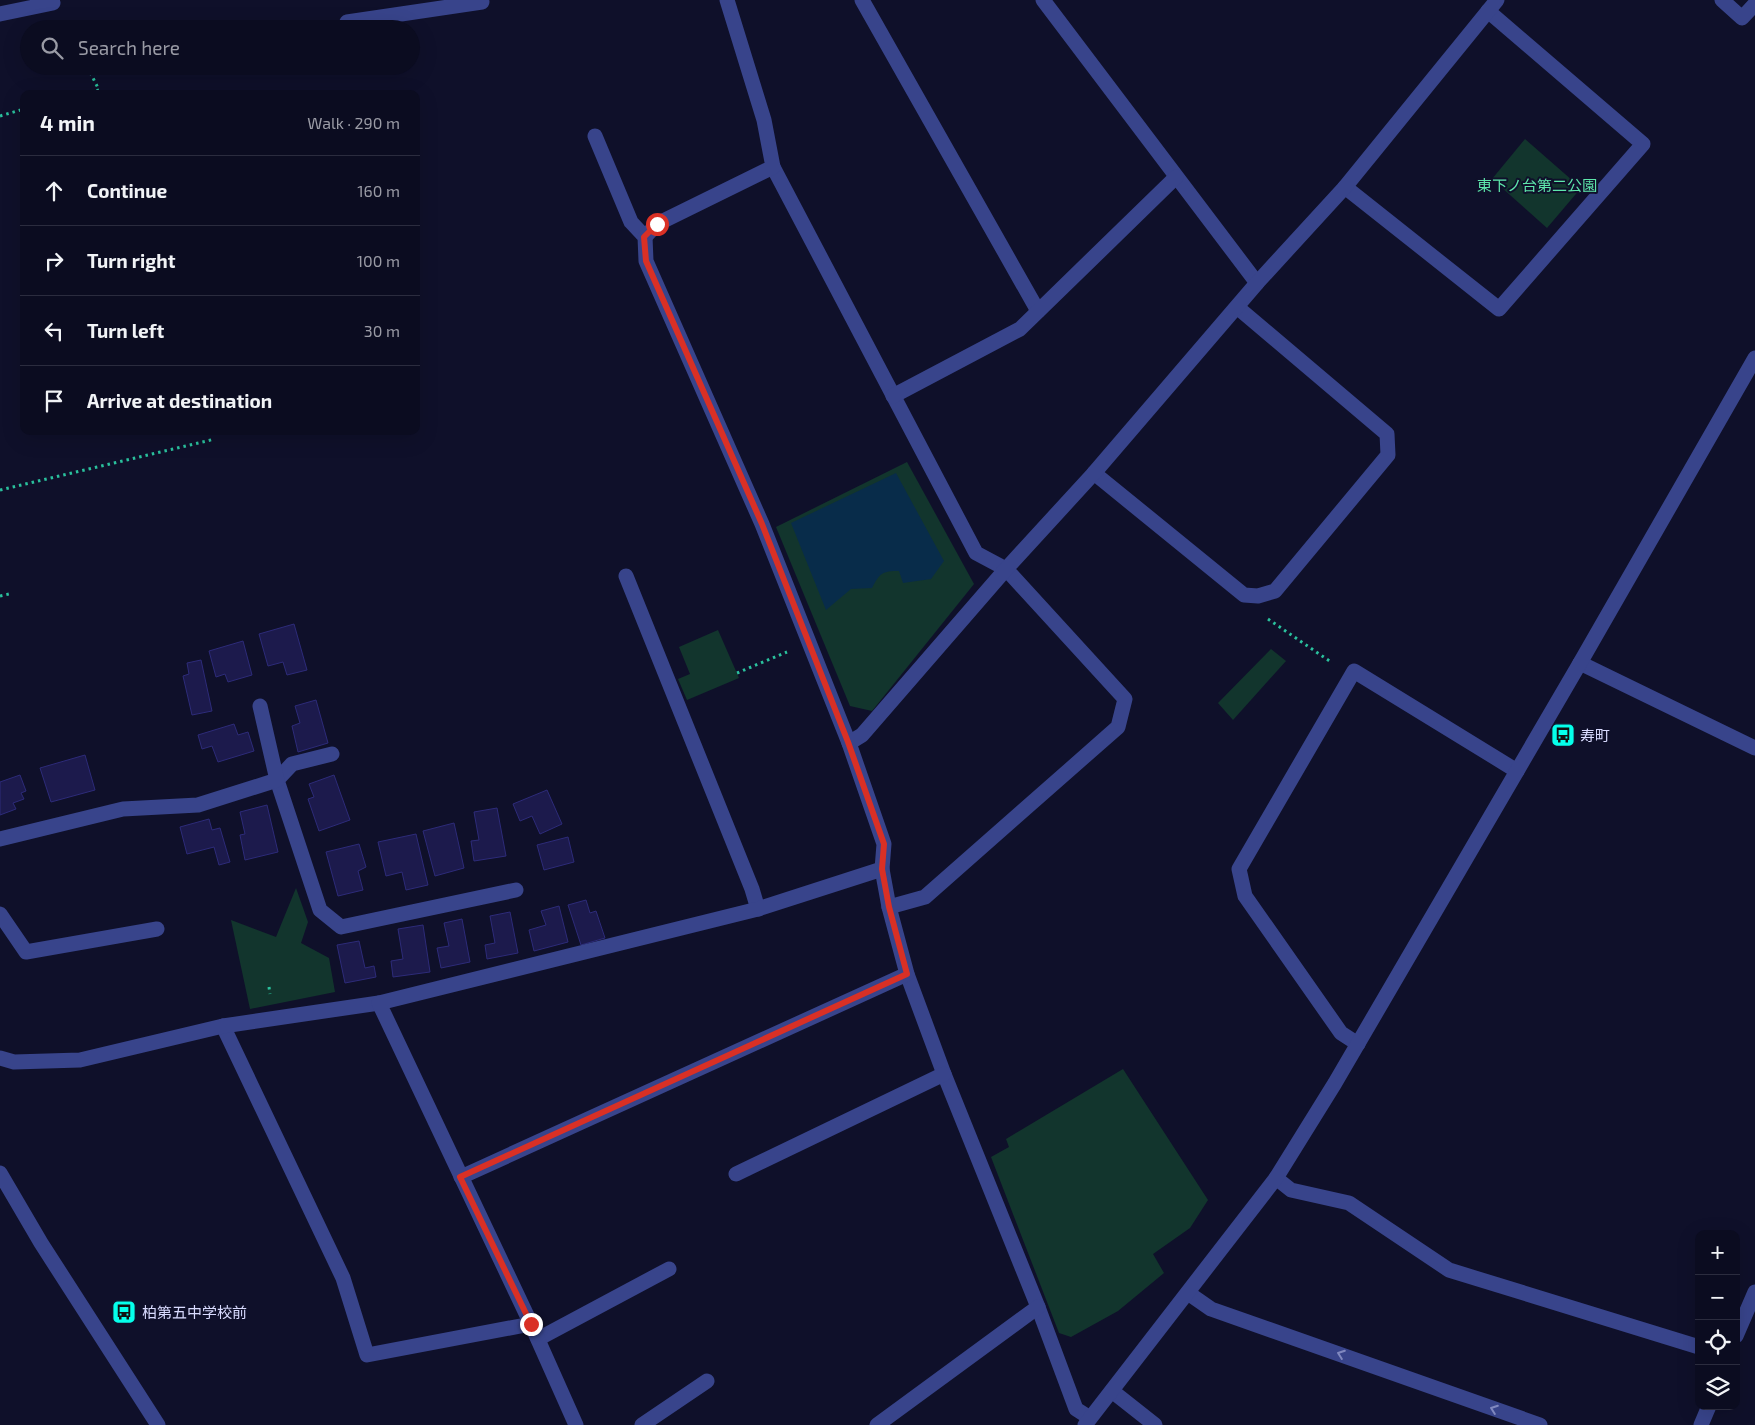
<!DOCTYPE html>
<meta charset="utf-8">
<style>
:root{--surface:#0b0c20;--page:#191a2d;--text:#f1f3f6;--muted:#9a9ba5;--line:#2b2c3e}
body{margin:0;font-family:"Exo 2","Noto Sans JP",sans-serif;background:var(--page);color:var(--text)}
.controls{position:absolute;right:15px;bottom:15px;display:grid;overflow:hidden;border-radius:10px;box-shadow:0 5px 20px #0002}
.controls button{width:45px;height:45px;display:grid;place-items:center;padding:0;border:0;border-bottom:1px solid var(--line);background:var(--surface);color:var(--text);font:25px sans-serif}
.stop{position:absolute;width:15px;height:15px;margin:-11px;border:4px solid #d93025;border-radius:50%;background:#fff}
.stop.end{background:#d93025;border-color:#fff;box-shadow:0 1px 5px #0008}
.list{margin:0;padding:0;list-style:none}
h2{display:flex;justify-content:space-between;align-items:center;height:65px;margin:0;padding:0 20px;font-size:21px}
h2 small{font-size:16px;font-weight:400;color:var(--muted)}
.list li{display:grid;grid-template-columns:32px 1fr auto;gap:15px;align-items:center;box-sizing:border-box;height:70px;padding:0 20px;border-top:1px solid var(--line)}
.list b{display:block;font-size:19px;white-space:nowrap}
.list em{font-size:16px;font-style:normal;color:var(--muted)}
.icon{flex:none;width:28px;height:28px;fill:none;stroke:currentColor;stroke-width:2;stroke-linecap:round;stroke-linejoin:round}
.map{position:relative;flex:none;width:1755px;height:1425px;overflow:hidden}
.search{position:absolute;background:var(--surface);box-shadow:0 5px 20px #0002;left:20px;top:20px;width:400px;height:55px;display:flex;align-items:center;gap:12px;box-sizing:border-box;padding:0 18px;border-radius:28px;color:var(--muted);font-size:19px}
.panel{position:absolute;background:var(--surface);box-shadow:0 5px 20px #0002;left:20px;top:90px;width:400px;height:345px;border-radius:10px}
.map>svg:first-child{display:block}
.green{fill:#12352d}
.water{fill:#082c4a}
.building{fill:#1c1a4c;stroke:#2d2b79}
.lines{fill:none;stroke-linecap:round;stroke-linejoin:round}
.path{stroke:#2ac19d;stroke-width:3;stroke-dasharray:2.5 4;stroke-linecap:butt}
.minor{stroke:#38448b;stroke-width:15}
.oneway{stroke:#8088bf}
.route{stroke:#d93025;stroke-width:6}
.labels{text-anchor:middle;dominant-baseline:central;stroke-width:4;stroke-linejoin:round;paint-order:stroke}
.park-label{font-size:15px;fill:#5ee6ab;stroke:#0f102a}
.poi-label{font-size:15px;fill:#d9dbff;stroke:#0f102a;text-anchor:start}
</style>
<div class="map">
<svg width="1755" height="1425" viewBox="0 0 1755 1425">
<rect width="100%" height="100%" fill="#0f102a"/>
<g class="green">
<path d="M1525,139L1581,188L1547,228L1492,179Z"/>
<path d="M907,462L974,584L872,711L850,706L776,527Z"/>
<path d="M718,630L739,678L687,700L678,679L690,674L679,647Z"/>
<path d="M1271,649L1286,661L1233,720L1218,703Z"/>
<path d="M296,888L308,922L301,943L329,958L335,992L250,1009L231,920L276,937Z"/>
<path d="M1123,1069L1208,1200L1190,1228L1153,1254L1164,1273L1118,1311L1071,1337L1059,1333L991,1157L1009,1147L1006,1139Z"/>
</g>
<path class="water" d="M896,473L944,561L931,579L903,583L899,571C882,571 880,573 872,588L851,589L826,610L791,523Z"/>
<g class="building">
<path d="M294,624L307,670L287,675L283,662L268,666L259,634Z"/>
<path d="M243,641L252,675L228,682L225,674L216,677L209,651Z"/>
<path d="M201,660L212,711L192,715L183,676L189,674L187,663Z"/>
<path d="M316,700L328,743L298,752L292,726L300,723L295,706Z"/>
<path d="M234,724L238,735L248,732L254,751L218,762L212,746L202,749L198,735Z"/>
<path d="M85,755L95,790L51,802L40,768Z"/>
<path d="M20,775L26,791L21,793L24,799L13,803L16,809L0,815V782Z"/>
<path d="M334,775L350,820L319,831L308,799L314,797L309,784Z"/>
<path d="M547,790L562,824L540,834L532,816L520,821L513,804Z"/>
<path d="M267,805L278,852L245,860L240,835L245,834L240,812Z"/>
<path d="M497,808L506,856L474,861L471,841L479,840L474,812Z"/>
<path d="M209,819L212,830L220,828L230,862L219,865L214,847L187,854L180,827Z"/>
<path d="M454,823L464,868L435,876L423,831Z"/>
<path d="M416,834L428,885L406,890L402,872L386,876L378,842Z"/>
<path d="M568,837L574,862L544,870L537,845Z"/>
<path d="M359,844L366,867L358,871L363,890L338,896L326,852Z"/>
<path d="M586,900L590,913L596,911L605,938L581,945L568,905Z"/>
<path d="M559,906L568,942L534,951L529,930L546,925L541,911Z"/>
<path d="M510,912L518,953L487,959L485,945L495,943L490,916Z"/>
<path d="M462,919L470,962L441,968L437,948L449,946L444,923Z"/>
<path d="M423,925L430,972L393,977L391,961L403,959L398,929Z"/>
<path d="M359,941L365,968L374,966L376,977L345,983L337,945Z"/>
</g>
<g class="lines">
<g class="path">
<path d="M84,94L99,90L87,66"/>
<path d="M0,116L24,109"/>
<path d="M0,490L215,439"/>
<path d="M0,596L9,594"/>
<path d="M1268,619L1331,662"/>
<path d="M737,673L787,652"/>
<path d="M269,987L270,994"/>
</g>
<g class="minor">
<path d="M862,0L1038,311"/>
<path d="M1043,0L1257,283"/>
<path d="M1722,0L1742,18L1755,4"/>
<path d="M0,14L53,3L52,0"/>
<path d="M347,22L482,2L481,0"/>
<path d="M595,136L631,222L645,237L646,261L762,524L849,743L884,844L882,869L889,907L907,974L944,1074L1038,1307L1076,1409L1090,1418"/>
<path d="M773,167L976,553L1006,569L1125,699L1118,727L925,897L889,907"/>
<path d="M1345,187L1499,309L1643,144L1488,11"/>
<path d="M645,237L657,224L773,167L764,120L727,0"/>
<path d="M893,396L1020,329L1176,177"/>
<path d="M1094,473L1244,595L1258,596L1275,591L1388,455L1387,434L1237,307"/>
<path d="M626,576L752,889L758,909"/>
<path d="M1580,663L1755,748"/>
<path d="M849,743L862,735L1006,569L1094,473L1257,283L1345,187L1497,0"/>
<path d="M332,754L292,764L277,780L320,910L341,927L516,890"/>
<path d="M0,839L123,809L198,805L277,780L260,706"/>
<path d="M0,914L26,952L157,929"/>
<path d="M223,1026L343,1278L367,1355L531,1324"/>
<path d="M1358,1044L1341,1033L1245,896L1239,869L1354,671L1517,771"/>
<path d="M0,1058L14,1062L80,1060L223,1026L379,1003"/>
<path d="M0,1173L41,1243L158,1425"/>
<path d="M736,1174L944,1074"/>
<path d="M461,1177L907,974"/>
<path d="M1276,1178L1291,1190L1349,1203L1449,1270L1699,1347"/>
<path d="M1188,1293L1211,1309L1540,1425"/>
<path d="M1736,1336L1755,1292"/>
<path d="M538,1339L669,1269"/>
<path d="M1112,1391L1155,1425"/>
<path d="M576,1425L531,1324L379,1003L758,909L882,869"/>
<path d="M642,1425L707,1381"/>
<path d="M877,1425L1038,1307"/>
<path d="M1085,1425L1276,1178L1335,1083L1580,663L1755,358"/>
<path d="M1701,1425L1709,1406"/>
</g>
</g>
<defs><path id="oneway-chevron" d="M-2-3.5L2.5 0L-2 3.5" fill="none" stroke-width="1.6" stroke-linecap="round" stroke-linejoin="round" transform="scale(1.25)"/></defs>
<g class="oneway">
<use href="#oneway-chevron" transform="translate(1341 1354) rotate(-160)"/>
<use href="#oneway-chevron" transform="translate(1494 1409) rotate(-160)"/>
</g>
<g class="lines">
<path class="route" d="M531,1324L460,1177L907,974L889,907L882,869L884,844L848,742L762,524L646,261L644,237L657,224"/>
</g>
<defs>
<g id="bus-square" transform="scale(1.25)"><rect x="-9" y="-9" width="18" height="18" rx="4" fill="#05ffeb" stroke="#0f102a"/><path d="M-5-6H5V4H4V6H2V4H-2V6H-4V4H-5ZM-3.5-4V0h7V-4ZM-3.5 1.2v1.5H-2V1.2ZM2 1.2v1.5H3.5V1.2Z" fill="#111"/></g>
</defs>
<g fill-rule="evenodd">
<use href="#bus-square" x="1563" y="735"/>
<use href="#bus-square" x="124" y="1312"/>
</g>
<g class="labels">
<g class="park-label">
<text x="1537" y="185">東下ノ台第二公園</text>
</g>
<g class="poi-label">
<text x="1580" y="735">寿町</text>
<text x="142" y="1312">柏第五中学校前</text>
</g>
</g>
</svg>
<div class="controls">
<button>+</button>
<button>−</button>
<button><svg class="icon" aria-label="locate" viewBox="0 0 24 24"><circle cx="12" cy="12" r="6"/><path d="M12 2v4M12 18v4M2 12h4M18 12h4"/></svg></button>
<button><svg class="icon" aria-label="layers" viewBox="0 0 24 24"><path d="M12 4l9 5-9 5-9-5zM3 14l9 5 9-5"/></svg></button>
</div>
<div class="stop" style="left:657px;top:224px"></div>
<div class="stop end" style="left:531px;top:1324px"></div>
<div class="search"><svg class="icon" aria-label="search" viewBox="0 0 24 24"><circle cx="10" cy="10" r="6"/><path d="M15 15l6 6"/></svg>Search here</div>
<section class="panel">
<h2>4 min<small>Walk · 290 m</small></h2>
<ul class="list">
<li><svg class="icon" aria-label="ahead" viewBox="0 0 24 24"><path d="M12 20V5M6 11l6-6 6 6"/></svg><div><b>Continue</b></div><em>160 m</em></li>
<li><svg class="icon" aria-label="right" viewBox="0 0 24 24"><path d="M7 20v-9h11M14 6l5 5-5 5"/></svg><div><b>Turn right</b></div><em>100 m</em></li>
<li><svg class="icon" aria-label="left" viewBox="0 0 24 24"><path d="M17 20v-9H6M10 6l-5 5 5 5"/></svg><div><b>Turn left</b></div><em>30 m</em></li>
<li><svg class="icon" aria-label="arrive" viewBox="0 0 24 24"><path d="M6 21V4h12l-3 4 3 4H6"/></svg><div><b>Arrive at destination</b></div></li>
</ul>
</section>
</div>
